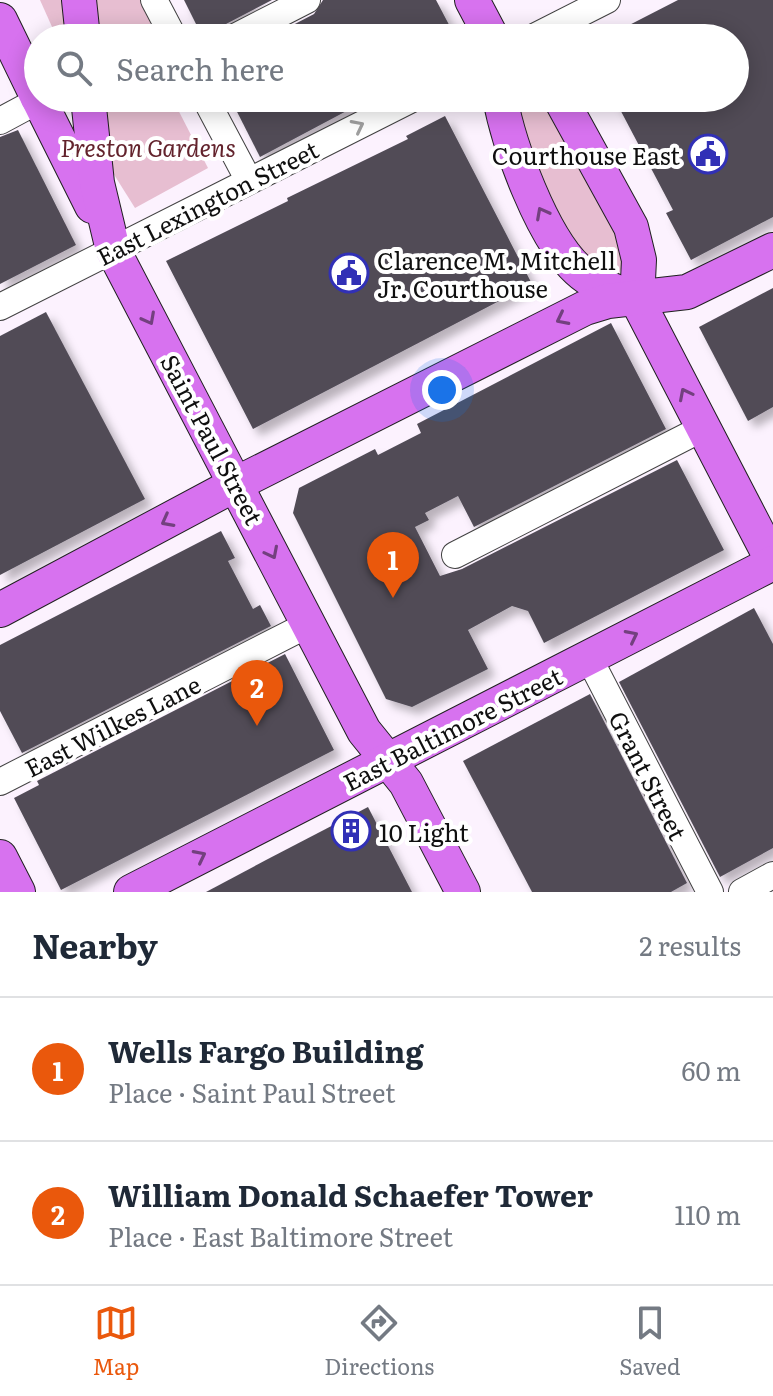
<!DOCTYPE html>
<meta charset="utf-8">
<style>
:root{--surface:#fff;--page:#f2f2f3;--text:#1f2937;--muted:#747a83;--line:#e0e1e3;--accent:#ea580c}
body{margin:0;font-family:Literata,serif;background:var(--page);color:var(--text)}
.you{position:absolute;left:442px;top:390px;width:28px;height:28px;margin:-20px;border:6px solid #fff;border-radius:50%;background:#1a73e8;box-shadow:0 0 0 12px #1a73e833}
.badge{display:grid;place-items:center;width:52px;height:52px;border-radius:50%;background:var(--accent);color:#fff;font-size:26px;font-weight:700}
.pin{position:absolute;translate:-50% -66px;filter:drop-shadow(0 2px 4px #0008)}
.pin::after{content:'';position:absolute;top:42px;width:28px;height:24px;background:inherit;clip-path:polygon(0 0,100% 0,50% 100%)}
.list{margin:0;padding:0;list-style:none}
h2{display:flex;justify-content:space-between;align-items:center;height:104px;margin:0;padding:0 32px;font-size:34px}
h2 small{font-size:26px;font-weight:400;color:var(--muted)}
.list li{display:grid;grid-template-columns:52px 1fr auto;gap:24px;align-items:center;box-sizing:border-box;height:144px;padding:0 32px;border-top:2px solid var(--line)}
.list b{display:block;font-size:30px;white-space:nowrap}
.list p{margin:0;font-size:26px;white-space:nowrap;color:var(--muted)}
.list em{font-size:26px;font-style:normal;color:var(--muted)}
.icon{flex:none;width:44px;height:44px;fill:none;stroke:currentColor;stroke-width:2;stroke-linecap:round;stroke-linejoin:round}
.map{position:relative;flex:none;width:773px;height:892px;overflow:hidden}
.search{position:absolute;background:var(--surface);box-shadow:0 4px 20px #0003;left:24px;right:24px;top:24px;height:88px;display:flex;align-items:center;gap:20px;box-sizing:border-box;padding:0 28px;border-radius:44px;color:var(--muted);font-size:30px}
.sheet{height:392px;background:var(--surface)}
nav{display:flex;justify-content:space-around;align-items:center;box-sizing:border-box;height:112px;border-top:2px solid var(--line);background:var(--surface);font-size:22px;color:var(--muted)}
nav a{display:grid;justify-items:center;gap:4px}
nav .on{color:var(--accent)}
.map>svg:first-child{display:block}
.green{fill:#e7bed1}
.building{fill:#514c57;filter:url(#shadow)}
.lines{fill:none;stroke-linecap:round;stroke-linejoin:round}
.minor-casing{stroke:#424242;stroke-width:28}
.major-casing{stroke:#202020;stroke-width:36}
.minor{stroke:#fff;stroke-width:26}
.major{stroke:#d772ef;stroke-width:34}
.oneway{stroke:#9f9f9f}
.oneway2{stroke:#73407f}
.labels{text-anchor:middle;dominant-baseline:central;stroke-width:8;stroke-linejoin:round;paint-order:stroke}
.park-label{font-size:24px;font-style:italic;fill:#63232d;stroke:#fff}
.poi-label{font-size:24px;fill:#0f0f0f;stroke:#fff;text-anchor:start}
.street-label{font-size:24px;fill:#0f0f0f;stroke:#fff}
</style>
<div class="map">
<svg width="773" height="892" viewBox="0 0 773 892">
<defs>
<filter id="shadow"><feDropShadow dx="7" dy="7" stdDeviation="4" flood-color="#0004"/></filter>
</defs>
<rect width="100%" height="100%" fill="#fcf2fe"/>
<g class="green">
<path d="M40,0H142L152,20L143,38H57Z"/>
<path d="M66,98H172L208,168L135,208Z"/>
<path d="M508,98H538C569,137 615,212 626,260L619,273L587,270L518,132Z"/>
</g>
<g class="building">
<path d="M184,0H272L226,24L217,38H203Z"/>
<path d="M323,0H436L456,38H268L314,14Z"/>
<path d="M678,0H773V217L691,260L666,213L673,210L614,98H735V38H604Z"/>
<path d="M230,98H371L260,157Z"/>
<path d="M445,116L532,284L253,429L166,261L288,201L287,198L408,139L406,136Z"/>
<path d="M18,130L76,245L0,284V137Z"/>
<path d="M773,288V407L748,421L699,327Z"/>
<path d="M46,312L145,499L0,575V336Z"/>
<path d="M611,323L666,429L474,527L458,496L425,513L429,520L415,527L440,576L462,569L677,460L724,550L544,643L528,611L512,606L468,630L488,669L412,707L386,699L293,513L299,488L375,449L378,455L421,433L417,424Z"/>
<path d="M221,531L235,558L228,561L253,609L260,605L271,626L22,753L0,711V645Z"/>
<path d="M754,608L773,644V848L720,877L619,682Z"/>
<path d="M285,654L334,750L61,890L14,798L39,785L37,781Z"/>
<path d="M590,694L687,883L671,892H532L463,761Z"/>
<path d="M368,807L412,892H206L266,860Z"/>
</g>
<g class="lines">
<g class="minor-casing">
<g id="minor">
<path d="M154,0L174,38"/>
<path d="M233,38L307,0"/>
<path d="M532,38L607,0"/>
<path d="M205,98L249,181"/>
<path d="M0,121L39,100"/>
<path d="M0,307L414,98"/>
<path d="M455,555L703,428"/>
<path d="M589,658L710,892"/>
<path d="M0,782L309,624"/>
<path d="M742,892L773,875"/>
</g>
</g>
<g class="major-casing">
<g id="major">
<path d="M79,0L83,38"/>
<path d="M472,0L492,38"/>
<path d="M0,20L38,98"/>
<path d="M38,98L92,206"/>
<path d="M88,98L97,183L113,250L364,731L406,783L463,892"/>
<path d="M500,98C509,146 542,237 578,270C594,285 613,290 633,298"/>
<path d="M560,98L631,227L639,260L637,300L773,562"/>
<path d="M0,610L236,484L585,308L608,301L687,292L773,250"/>
<path d="M0,857L18,892"/>
<path d="M131,892L773,563"/>
</g>
</g>
<use href="#minor" class="minor"/>
<use href="#major" class="major"/>
</g>
<defs><path id="oneway-chevron" d="M-2-3.5L2.5 0L-2 3.5" fill="none" stroke-width="1.6" stroke-linecap="round" stroke-linejoin="round" transform="scale(2)"/></defs>
<use class="oneway" href="#oneway-chevron" transform="translate(358 126) rotate(-27)"/>
<g class="oneway2">
<use href="#oneway-chevron" transform="translate(542 213) rotate(-118)"/>
<use href="#oneway-chevron" transform="translate(149 319) rotate(62)"/>
<use href="#oneway-chevron" transform="translate(562 319) rotate(153)"/>
<use href="#oneway-chevron" transform="translate(685 394) rotate(-117)"/>
<use href="#oneway-chevron" transform="translate(167 521) rotate(152)"/>
<use href="#oneway-chevron" transform="translate(272 553) rotate(63)"/>
<use href="#oneway-chevron" transform="translate(632 636) rotate(-27)"/>
<use href="#oneway-chevron" transform="translate(200 856) rotate(-27)"/>
</g>
<defs>
<g id="civic-ring" transform="scale(2)"><circle r="9.5" fill="#fff" stroke="#3130b6" stroke-width="1.5"/><path d="M-.6-6.5H3V-4.5H.6V-3L4-1V1h2V6H-6V1h2V-1L-.6-3ZM-1.2 2.5V6h2.4V2.5Z" fill="#3130b6"/></g>
<g id="building-ring" transform="scale(2)"><circle r="9.5" fill="#fff" stroke="#3130b6" stroke-width="1.5"/><path d="M-4-6H4V6H1V3H-1V6H-4ZM-2.5-4.3h1.7v1.8h-1.7ZM.8-4.3h1.7v1.8H.8ZM-2.5-1h1.7V.8h-1.7ZM.8-1h1.7V.8H.8Z" fill="#3130b6"/></g>
</defs>
<g fill-rule="evenodd">
<use href="#civic-ring" x="708" y="154"/>
<use href="#civic-ring" x="349" y="273"/>
<use href="#building-ring" x="351" y="831"/>
</g>
<g class="labels">
<g class="park-label">
<text x="148" y="146">Preston Gardens</text>
</g>
<g class="poi-label">
<text x="680" y="154" text-anchor="end">Courthouse East</text>
<text x="377" y="259">Clarence M. Mitchell<tspan x="377" dy="28">Jr. Courthouse</tspan></text>
<text x="379" y="831">10 Light</text>
</g>
<g class="street-label">
<text transform="translate(207 202) rotate(-27)">East Lexington Street</text>
<text transform="translate(213 439) rotate(62)">Saint Paul Street</text>
<text transform="translate(112 725) rotate(-27)">East Wilkes Lane</text>
<text transform="translate(452 728) rotate(-27)">East Baltimore Street</text>
<text transform="translate(649 775) rotate(63)">Grant Street</text>
</g>
</g>
</svg>
<div class="you"></div>
<div class="pin badge" style="left:393px;top:598px">1</div>
<div class="pin badge" style="left:257px;top:726px">2</div>
<div class="search"><svg class="icon" aria-label="search" viewBox="0 0 24 24"><circle cx="10" cy="10" r="6"/><path d="M15 15l6 6"/></svg>Search here</div>
</div>
<section class="sheet">
<h2>Nearby<small>2 results</small></h2>
<ul class="list">
<li><span class="badge">1</span><div><b>Wells Fargo Building</b><p>Place · Saint Paul Street</p></div><em>60 m</em></li>
<li><span class="badge">2</span><div><b>William Donald Schaefer Tower</b><p>Place · East Baltimore Street</p></div><em>110 m</em></li>
</ul>
</section>
<nav>
<a class="on"><svg class="icon" aria-label="map" viewBox="0 0 24 24"><path d="M3 6l6-2 6 2 6-2v14l-6 2-6-2-6 2zM9 4v14M15 6v14"/></svg>Map</a>
<a><svg class="icon" aria-label="directions" viewBox="0 0 24 24"><path d="M12 3l9 9-9 9-9-9zM9 14v-3h6M13 9l2 2-2 2"/></svg>Directions</a>
<a><svg class="icon" aria-label="saved" viewBox="0 0 24 24"><path d="M7 4h10v16l-5-4-5 4z"/></svg>Saved</a>
</nav>
